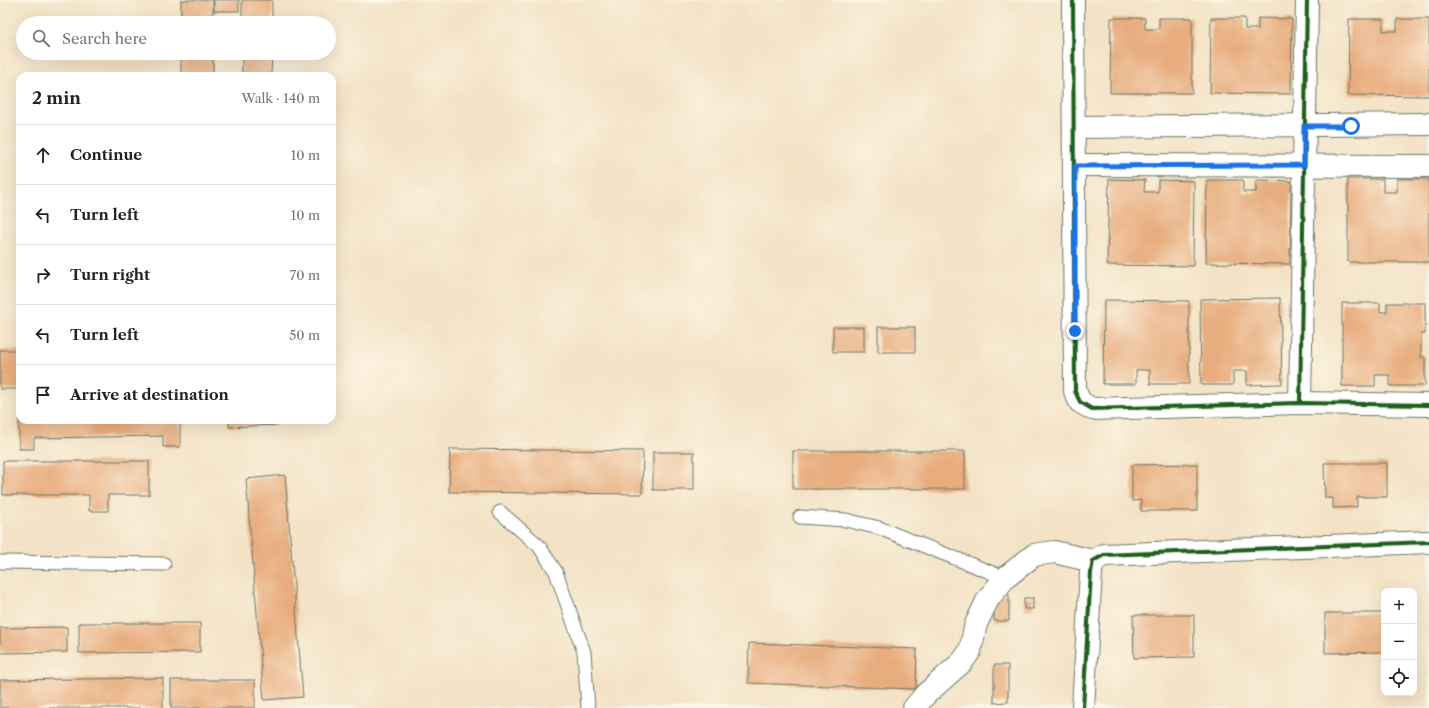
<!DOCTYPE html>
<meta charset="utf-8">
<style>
:root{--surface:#fff;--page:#f6f6f6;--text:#222;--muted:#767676;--line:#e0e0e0}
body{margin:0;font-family:"Libre Caslon Text",serif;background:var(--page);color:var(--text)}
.controls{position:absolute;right:12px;bottom:12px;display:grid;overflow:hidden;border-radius:8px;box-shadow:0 4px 16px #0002}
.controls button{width:36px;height:36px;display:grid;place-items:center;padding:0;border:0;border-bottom:1px solid var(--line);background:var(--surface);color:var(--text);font:20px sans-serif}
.stop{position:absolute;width:12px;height:12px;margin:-9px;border:3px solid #1a73e8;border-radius:50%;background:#fff}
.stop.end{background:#1a73e8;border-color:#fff;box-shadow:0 1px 4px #0008}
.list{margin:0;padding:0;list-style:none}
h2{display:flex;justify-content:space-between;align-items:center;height:52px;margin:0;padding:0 16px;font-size:17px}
h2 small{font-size:13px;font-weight:400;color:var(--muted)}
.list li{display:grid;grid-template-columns:26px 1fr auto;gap:12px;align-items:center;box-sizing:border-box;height:60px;padding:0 16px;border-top:1px solid var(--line)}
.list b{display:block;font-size:15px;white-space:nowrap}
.list em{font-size:13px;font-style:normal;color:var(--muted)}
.icon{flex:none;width:22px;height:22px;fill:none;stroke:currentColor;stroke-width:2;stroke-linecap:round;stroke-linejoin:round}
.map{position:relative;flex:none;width:1429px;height:708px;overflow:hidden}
.search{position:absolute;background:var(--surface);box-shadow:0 4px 16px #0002;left:16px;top:16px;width:320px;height:44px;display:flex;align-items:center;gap:10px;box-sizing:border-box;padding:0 14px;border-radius:22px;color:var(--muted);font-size:15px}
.panel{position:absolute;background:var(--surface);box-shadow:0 4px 16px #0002;left:16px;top:72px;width:320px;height:352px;border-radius:12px}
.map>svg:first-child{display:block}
.building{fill:#e8ad7e}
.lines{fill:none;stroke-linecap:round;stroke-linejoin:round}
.lane-casing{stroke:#697767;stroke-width:15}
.street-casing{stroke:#697767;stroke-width:24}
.lane{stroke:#fff;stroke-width:13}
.street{stroke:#fff;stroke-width:22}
.cycleway-casing{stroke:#fcf5e5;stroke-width:6}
.cycleway{stroke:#1b5e20;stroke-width:4}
.route{stroke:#1a73e8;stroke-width:5}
</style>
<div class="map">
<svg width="1429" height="708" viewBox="0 0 1429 708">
<rect width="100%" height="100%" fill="#fcf5e5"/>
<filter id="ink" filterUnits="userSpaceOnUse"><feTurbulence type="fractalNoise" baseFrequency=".025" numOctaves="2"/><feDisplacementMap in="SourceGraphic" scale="8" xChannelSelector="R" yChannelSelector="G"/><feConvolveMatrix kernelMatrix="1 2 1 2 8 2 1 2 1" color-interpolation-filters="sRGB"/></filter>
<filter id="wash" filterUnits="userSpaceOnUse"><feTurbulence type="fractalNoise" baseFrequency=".012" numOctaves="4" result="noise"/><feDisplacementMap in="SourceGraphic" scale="16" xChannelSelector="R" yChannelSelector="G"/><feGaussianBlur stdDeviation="0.9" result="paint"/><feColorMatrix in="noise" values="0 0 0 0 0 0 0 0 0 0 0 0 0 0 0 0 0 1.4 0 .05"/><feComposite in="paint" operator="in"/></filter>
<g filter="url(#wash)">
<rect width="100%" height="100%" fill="#f3e2c5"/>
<g id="blocks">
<g class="building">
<rect x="181" y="0" width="32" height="23"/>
<rect x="214" y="0" width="25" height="11"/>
<rect x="242" y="0" width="30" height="23"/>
<path d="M1111,18H1145V29H1159V18H1192V93H1110Z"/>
<path d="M1211,18H1245V29H1258V18L1292,19L1291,94L1210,93Z"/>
<path d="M1349,19H1383V31H1397V19H1429V96L1348,95Z"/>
<rect x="181" y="53" width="32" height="23"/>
<path d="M242,53H272L271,76H242Z"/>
<path d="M1109,179L1145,180L1144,192H1158V180L1194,181L1193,266L1107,265Z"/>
<path d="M1348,179H1383V192H1397V179H1429V262H1348Z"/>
<path d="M1207,180H1243V192H1256V180L1291,181L1290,264L1206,263Z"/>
<path d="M1280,298L1282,384L1247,385V371H1233V385H1201L1200,299Z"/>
<path d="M1104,300L1189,301V384H1150V370H1136V384H1103Z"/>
<path d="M1342,303H1380V312H1387V303H1425V334H1421V357H1425V386H1390V375H1375V386H1342Z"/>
<rect x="833" y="327" width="31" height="25"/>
<rect x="878" y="327" width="37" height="25"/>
<rect x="0" y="350" width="20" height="39"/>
<path d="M19,420H180V447H163V436L34,438V449H19Z"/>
<path d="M229,420H277V425L229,427Z"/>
<path d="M450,449L643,451L642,494L449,492Z"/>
<rect x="793" y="451" width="172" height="38"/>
<rect x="653" y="452" width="41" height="38"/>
<path d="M3,461H149V495H108V511H89V495H3Z"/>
<path d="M1324,463H1387V497H1357V507L1333,508V498H1325Z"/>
<path d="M1197,464V511H1141V500L1132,501V465Z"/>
<path d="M285,475L303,697L264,700L246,479Z"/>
<path d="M995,594L1009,595V621H994Z"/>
<rect x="1024" y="598" width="9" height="11"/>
<path d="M1325,613H1384V652L1325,653Z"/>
<path d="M1133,615H1194V657L1134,658Z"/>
<path d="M79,623H200V652L79,653Z"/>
<path d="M67,627V652L0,653V628Z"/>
<path d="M749,643L917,649L916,689L748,683Z"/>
<path d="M994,665H1008V702L994,703Z"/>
<path d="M163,678V708H0V680Z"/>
<rect x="171" y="680" width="84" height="28"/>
</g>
</g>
</g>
<g filter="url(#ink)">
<use href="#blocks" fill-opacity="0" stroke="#697767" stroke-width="1"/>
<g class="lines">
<g class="lane-casing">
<g id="lane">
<path d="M500,512L539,546L556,572L584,652L588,708"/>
<path d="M800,517L846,520L879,528L1005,578"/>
<path d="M0,562L164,564"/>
</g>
</g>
<g class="street-casing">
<g id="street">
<path d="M1073,0L1075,391L1080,402L1092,409L1300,403L1429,405"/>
<path d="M1074,127L1429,124"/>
<path d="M1075,165L1429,166"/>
<path d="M1300,403L1307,0"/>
<path d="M914,708L926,694L962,662L970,651L976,624L988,599L1005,578L1034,555L1054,552L1093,561"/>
<path d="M1083,708L1091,572L1093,561L1104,555L1429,542"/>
</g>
</g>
<use href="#lane" class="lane"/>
<use href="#street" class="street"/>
<g class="cycleway-casing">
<g id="cycleway">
<path d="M1073,0L1075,391L1080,402L1092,409L1300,403L1429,405"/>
<path d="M1300,403L1307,0"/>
<path d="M1083,708L1091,572L1093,561L1104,555L1429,542"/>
</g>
</g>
<use href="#cycleway" class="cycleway"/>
</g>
</g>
<g class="lines" filter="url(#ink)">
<path class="route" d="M1075,331V166L1304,165V126H1351"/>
</g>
</svg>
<div class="controls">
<button>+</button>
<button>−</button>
<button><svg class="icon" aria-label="locate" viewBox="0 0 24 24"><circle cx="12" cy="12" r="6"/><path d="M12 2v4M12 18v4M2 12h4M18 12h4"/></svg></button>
</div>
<div class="stop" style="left:1351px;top:126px"></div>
<div class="stop end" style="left:1075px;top:331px"></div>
<div class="search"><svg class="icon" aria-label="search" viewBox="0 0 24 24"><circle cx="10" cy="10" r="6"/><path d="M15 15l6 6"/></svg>Search here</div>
<section class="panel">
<h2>2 min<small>Walk · 140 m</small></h2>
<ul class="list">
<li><svg class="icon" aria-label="ahead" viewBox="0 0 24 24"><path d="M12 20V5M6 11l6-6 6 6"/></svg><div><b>Continue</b></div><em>10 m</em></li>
<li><svg class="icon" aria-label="left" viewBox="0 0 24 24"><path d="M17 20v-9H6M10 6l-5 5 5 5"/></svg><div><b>Turn left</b></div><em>10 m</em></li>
<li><svg class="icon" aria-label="right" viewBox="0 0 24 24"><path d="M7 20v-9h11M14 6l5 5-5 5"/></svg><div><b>Turn right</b></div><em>70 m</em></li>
<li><svg class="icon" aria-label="left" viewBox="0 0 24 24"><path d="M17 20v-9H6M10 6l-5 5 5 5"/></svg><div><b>Turn left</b></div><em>50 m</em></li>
<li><svg class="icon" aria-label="arrive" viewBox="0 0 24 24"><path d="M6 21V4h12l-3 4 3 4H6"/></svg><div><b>Arrive at destination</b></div></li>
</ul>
</section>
</div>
